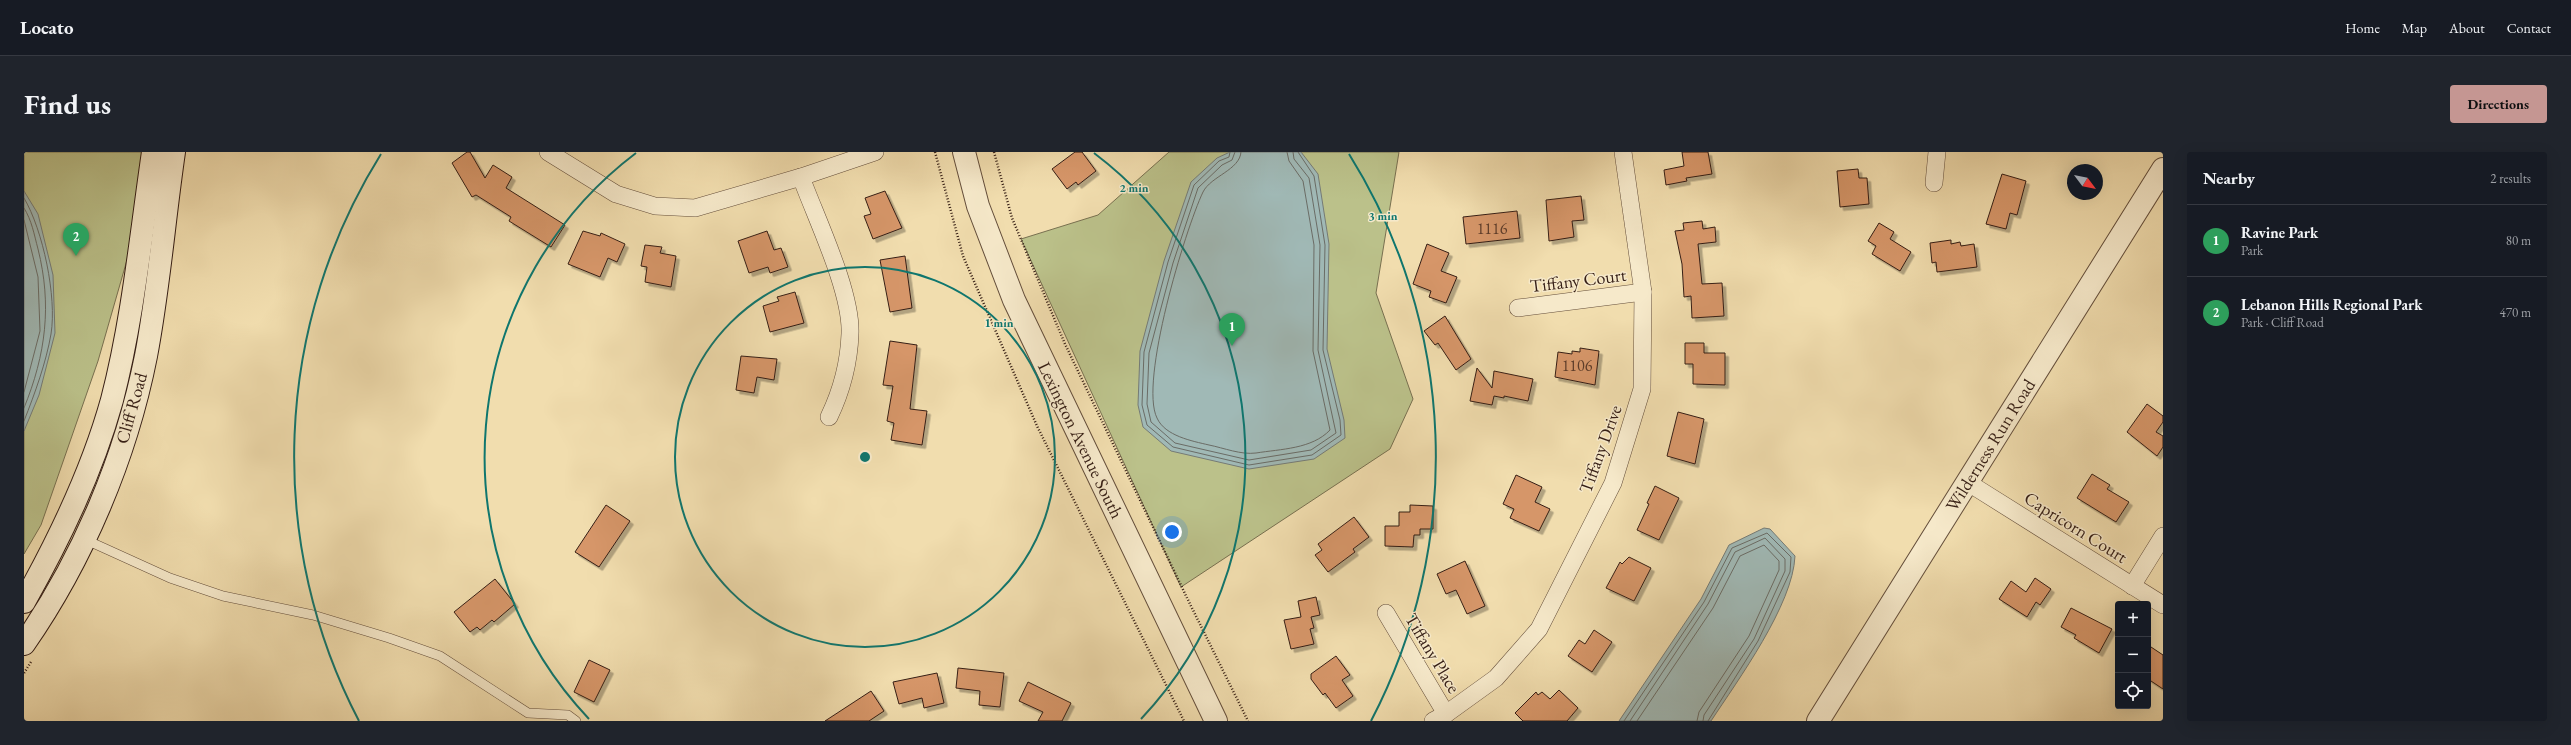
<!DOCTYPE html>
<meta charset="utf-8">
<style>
:root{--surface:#171b24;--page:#20242c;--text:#f1f3f6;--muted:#9ea1a6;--line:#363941;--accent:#c59692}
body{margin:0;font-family:"EB Garamond",serif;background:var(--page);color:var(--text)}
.controls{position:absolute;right:12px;bottom:12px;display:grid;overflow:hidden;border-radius:4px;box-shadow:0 4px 16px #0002}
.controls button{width:36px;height:36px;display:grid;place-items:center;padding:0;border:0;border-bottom:1px solid var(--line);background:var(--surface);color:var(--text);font:20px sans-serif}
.compass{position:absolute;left:2043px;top:12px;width:36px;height:36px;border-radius:50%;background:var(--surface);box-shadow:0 4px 16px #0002;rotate:122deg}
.you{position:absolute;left:1148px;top:380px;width:14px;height:14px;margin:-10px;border:3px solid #fff;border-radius:50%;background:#1a73e8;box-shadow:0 0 0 6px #1a73e833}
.badge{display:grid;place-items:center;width:26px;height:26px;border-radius:50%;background:var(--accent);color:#fff;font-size:13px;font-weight:700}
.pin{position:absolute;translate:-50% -33px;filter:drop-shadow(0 1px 2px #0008)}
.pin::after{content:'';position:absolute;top:21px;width:14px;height:12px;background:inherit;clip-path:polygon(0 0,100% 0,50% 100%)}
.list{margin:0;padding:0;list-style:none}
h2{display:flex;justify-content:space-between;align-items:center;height:52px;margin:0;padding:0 16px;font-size:17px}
h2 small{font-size:13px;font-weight:400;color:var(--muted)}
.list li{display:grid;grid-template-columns:26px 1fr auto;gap:12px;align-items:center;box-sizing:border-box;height:72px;padding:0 16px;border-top:1px solid var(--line)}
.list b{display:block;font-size:15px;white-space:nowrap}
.list p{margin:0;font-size:13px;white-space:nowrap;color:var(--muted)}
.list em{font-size:13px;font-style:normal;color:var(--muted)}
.icon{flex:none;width:22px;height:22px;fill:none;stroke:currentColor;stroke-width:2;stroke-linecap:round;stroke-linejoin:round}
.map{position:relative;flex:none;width:2139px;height:569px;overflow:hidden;border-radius:4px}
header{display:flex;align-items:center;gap:24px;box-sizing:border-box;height:56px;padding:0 20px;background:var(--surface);border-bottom:1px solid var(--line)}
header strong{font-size:19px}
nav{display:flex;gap:22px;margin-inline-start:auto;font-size:14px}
.intro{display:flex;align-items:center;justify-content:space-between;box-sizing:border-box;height:96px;padding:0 24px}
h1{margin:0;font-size:28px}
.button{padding:10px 18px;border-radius:4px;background:var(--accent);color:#111;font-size:14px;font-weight:700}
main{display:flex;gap:24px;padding:0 24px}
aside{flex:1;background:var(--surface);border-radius:4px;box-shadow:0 4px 16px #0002}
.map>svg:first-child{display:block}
.green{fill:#bbc18a;stroke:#787050}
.water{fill:#a0b9b6;stroke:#757b76}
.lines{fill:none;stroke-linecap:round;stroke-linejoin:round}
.shore{stroke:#6a6c66;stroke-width:1}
.building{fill:#d69669;stroke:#351e15;filter:url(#shadow)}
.service-casing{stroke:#644e3b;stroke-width:10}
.minor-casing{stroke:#644e3b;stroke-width:18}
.tertiary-casing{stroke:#644e3b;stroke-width:24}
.secondary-casing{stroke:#351e15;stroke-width:24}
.path{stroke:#351e15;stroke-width:2.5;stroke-dasharray:1 2;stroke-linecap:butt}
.service{stroke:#f6e9ca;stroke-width:9}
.minor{stroke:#f6e9ca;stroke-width:17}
.tertiary{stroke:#f6e9ca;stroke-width:22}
.secondary{stroke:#f6e9ca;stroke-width:22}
.ring{fill:none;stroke:#0f766e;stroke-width:2}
.labels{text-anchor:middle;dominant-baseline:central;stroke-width:3;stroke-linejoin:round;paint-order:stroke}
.number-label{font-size:16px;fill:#5d3c2a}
.street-label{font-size:18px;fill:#351e15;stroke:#f6e9ca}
.centre{fill:#0f766e;stroke:#f6e9ca;stroke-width:2}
.ring-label{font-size:12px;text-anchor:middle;font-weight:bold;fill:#0f766e;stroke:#f6e9ca;stroke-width:3;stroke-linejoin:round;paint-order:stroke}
</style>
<header>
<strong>Locato</strong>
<nav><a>Home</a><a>Map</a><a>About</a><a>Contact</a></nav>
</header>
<div class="intro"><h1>Find us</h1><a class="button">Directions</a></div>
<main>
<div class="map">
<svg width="2139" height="569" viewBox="0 0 2139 569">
<defs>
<filter id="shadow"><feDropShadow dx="3.5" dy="3.5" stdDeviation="0" flood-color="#0004"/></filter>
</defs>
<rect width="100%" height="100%" fill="#f1ddae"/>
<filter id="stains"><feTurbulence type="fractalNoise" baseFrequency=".005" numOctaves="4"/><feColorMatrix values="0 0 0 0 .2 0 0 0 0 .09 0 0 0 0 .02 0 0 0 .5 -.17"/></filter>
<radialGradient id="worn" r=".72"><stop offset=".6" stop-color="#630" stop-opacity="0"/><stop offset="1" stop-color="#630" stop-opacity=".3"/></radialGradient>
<g class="green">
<path d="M0,0H134L74,209L17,373L0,402Z"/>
<path d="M1145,0H1375L1352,141L1389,247L1366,297L1157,435L997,87L1074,63Z"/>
</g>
<g class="water">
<path d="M1206,0H1277L1294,22L1305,92L1303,197L1320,268L1321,286L1290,307L1225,317L1147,299L1119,275L1114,253L1116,199L1140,109L1167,30L1193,6Z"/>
<path d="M0,39L14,62L29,123L31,181L15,243L0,279Z"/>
<path d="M1740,376L1746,377L1771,404C1769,453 1714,528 1687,569H1595L1677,447L1705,393Z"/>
</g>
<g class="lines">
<g class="shore">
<path d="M1206,0L1205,5L1195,9L1170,33L1144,110L1120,200L1118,253L1123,273L1149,295L1225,313L1288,303L1317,283L1316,268L1299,198L1301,93L1290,24L1274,0"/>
<path d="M1211,0L1208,8L1198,13L1174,36L1149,111L1125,201L1123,252L1127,270L1151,291L1225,308L1287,298L1312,281L1294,198L1296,93L1285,26L1270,7L1269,0"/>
<path d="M1217,0C1216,18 1187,24 1179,40C1161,78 1115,230 1133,266C1141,284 1168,289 1185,293C1200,296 1217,303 1232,301C1257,297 1288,297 1306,278L1289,199L1290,93L1279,29L1265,9L1263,0"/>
<path d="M0,46C19,78 33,145 27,182C22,211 11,241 0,269"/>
<path d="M0,56C8,69 10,82 14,97C28,153 22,202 0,256"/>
<path d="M0,68L14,125L16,179L0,240"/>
<path d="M1600,569L1680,450L1708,396L1743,381L1767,405L1766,420L1734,489L1684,569"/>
<path d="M1606,569L1684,452L1711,400L1741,386L1761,407V419L1730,487L1680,563L1679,569"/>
<path d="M1613,569L1689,456L1716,404L1740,393L1755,409V418L1725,484L1675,560L1673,569"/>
</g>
</g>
<g class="building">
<path d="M443,0H446L461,26L469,13L488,25L482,36L541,73L527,95L485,69L487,65L452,43L448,45L428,11Z"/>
<path d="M1051,0H1058L1072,19L1054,33L1052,30L1043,37L1028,17Z"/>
<path d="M1658,0H1684L1688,22L1662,26L1663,29L1642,33L1640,18L1660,14Z"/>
<path d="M1834,17L1835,26H1843L1845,52L1816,55L1813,19Z"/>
<path d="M1978,22L2002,29L1993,63L1986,61L1982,77L1962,72Z"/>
<path d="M861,39L878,76L849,87L840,64L847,62L841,46Z"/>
<path d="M1557,44L1560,68L1548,69L1550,85L1525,89L1522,48Z"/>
<path d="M1493,59L1496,86L1442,92L1439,65Z"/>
<path d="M1678,69L1679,77L1691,75L1692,90L1674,92L1678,132L1698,131L1700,164L1668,166L1667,144L1660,145L1658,112L1651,79L1660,78L1659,71Z"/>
<path d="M1855,71L1870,80L1866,87L1887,100L1876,119L1848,102L1852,94L1844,89Z"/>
<path d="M559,79L576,84L577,81L601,92L593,110L584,106L576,125L544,112Z"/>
<path d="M743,79L750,98L757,96L764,115L746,121L744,115L725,121L714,89Z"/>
<path d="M1927,88V92L1936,90L1937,94L1950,92L1953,115L1913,120L1912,110L1908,111L1906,91Z"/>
<path d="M1403,92L1425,101L1417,119L1433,125L1422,151L1405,145L1407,139L1389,132Z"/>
<path d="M621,93L638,95L636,101L652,104L647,135L621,130L623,115L617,114Z"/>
<path d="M881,104L888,156L866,160L856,108Z"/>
<path d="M771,140L780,171L746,180L739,154L755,149L753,145Z"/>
<path d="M1421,164L1447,207L1432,218L1414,191L1411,193L1400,179Z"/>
<path d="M866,189L893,193L886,257L903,259L898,293L867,288L870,271L863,269L869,234L859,233Z"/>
<path d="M1661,191H1680V201H1701V233L1669,232V212H1661Z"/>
<path d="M1556,196L1575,199L1571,233L1531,225L1534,200L1548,202V199L1556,200Z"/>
<path d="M717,204L753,207L750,228L733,225L730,241L712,238Z"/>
<path d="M1453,216L1468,236L1470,219L1509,227L1504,249L1480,244V246L1470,244L1468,253L1446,249Z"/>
<path d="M2123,252L2139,264V270L2132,280L2139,284V295L2133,304L2103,280Z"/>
<path d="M1654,260L1680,267L1671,312L1643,304Z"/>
<path d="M2068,322L2086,333L2083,337L2105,350L2092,370L2053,346Z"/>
<path d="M1492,323L1518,335L1511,350L1526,357L1515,379L1486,366L1490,357L1479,352Z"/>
<path d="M1631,334L1655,346L1635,388L1613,378L1625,352L1623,351Z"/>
<path d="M582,353L606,369L575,415L551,400Z"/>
<path d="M1386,353L1409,354V377H1396V383H1390L1389,395L1361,394V374H1375V360H1386Z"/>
<path d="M1330,365L1345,385L1329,397L1331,400L1304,420L1291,403L1298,398L1294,392Z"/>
<path d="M1605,405L1627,416L1610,449L1582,436L1596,410L1598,412Z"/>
<path d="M1441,409L1461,454L1443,462L1432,438L1422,442L1413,422Z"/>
<path d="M2011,426L2027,437L2016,453L2012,450L2003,465L1975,447L1987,429L2002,440Z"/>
<path d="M471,427L491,452L470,470L468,468L456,478L453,475L446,480L430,460Z"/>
<path d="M1292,445L1296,463L1287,465L1290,476L1286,477L1290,492L1267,497L1260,468L1277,465L1274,449Z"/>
<path d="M2047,456L2088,477L2075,501L2050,486L2052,483L2037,475Z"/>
<path d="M1570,478L1588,490L1568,520L1544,504L1555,488L1561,492Z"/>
<path d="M2124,493L2139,503V537L2124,527Z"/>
<path d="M1312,504L1326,523L1318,528L1329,544L1312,556L1301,541L1299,543L1287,527V522Z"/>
<path d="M565,508L586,518L570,550L550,540Z"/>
<path d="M934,516L980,521L976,555L955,553L956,539L932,536Z"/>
<path d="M913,521L920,551L900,556L898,546L875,552L869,530Z"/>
<path d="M1004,530L1047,551L1038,569H1014L1019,560L995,549Z"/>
<path d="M1535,538L1554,556L1543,569H1499L1491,561L1512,540L1514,543L1518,540L1526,547Z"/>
<path d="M847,539L860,559L845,569H801Z"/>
</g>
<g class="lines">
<g class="service-casing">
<path id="service" d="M60,387L146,426L199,444L289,463L365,486L416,504L504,561L544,563L552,569"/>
</g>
<g class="minor-casing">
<g id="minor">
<path d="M524,0L592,42L631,54L671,56L777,25L851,0"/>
<path d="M777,25C792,66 828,140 826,182C825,210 817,240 805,265"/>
<path d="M1910,31L1913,0"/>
<path d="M1494,156L1619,140"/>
<path d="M1943,330L2139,453"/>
<path d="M2108,434L2139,384"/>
<path d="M1362,461L1422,562"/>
<path d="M1409,569L1422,562L1472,526L1515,477L1589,331L1618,237L1619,140L1599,0"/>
</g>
</g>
<g class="tertiary-casing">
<g id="tertiary">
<path d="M940,0L954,54L990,148L1192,569"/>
<path d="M1794,569L2139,17"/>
</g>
</g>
<g class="secondary-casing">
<g id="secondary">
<path d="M0,450C36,386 68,320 88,248C109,167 117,82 129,0"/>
<path d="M0,492C59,407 102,305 122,204C135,136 140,68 150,0"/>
</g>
</g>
<g class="path">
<path d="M911,0L939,104L1013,274L1160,569"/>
<path d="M970,0L988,66L1041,192L1165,450L1224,569"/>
<path d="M0,521L7,510"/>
</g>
<use href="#service" class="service"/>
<use href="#minor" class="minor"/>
<use href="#tertiary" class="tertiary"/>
<use href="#secondary" class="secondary"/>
</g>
<g class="ring">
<circle cx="841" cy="305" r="190"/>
<path d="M565 567A381 381 0 0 1 612 1M1070 1A381 381 0 0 1 1117 567"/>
<path d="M335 569A571 571 0 0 1 357 2M1325 2A571 571 0 0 1 1347 569"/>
</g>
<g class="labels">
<g class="number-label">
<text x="1468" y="76">1116</text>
<text x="1553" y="213">1106</text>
</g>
<g class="street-label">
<text transform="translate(1554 128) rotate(-7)">Tiffany Court</text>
<text transform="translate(107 256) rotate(-74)">Cliff Road</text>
<text transform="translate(1057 288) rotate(64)">Lexington Avenue South</text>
<text transform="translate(1966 293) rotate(-58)">Wilderness Run Road</text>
<text transform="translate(1576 297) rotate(-70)">Tiffany Drive</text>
<text transform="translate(2052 375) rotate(32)">Capricorn Court</text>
<text transform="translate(1409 501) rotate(59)">Tiffany Place</text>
</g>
</g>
<circle cx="841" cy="305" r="6" class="centre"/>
<g class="ring-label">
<text x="1110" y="40">2 min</text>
<text x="1359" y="68">3 min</text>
<text x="975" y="175">1 min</text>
</g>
<rect width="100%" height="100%" filter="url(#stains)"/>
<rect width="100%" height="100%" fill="url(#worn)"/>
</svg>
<div class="controls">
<button>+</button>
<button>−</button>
<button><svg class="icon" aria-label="locate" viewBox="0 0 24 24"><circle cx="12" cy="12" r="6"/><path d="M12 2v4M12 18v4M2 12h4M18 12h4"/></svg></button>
</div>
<svg class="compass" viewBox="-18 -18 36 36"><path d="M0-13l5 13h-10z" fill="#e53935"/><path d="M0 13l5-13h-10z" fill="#9ea1a6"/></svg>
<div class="you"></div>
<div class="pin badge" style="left:1208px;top:194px;background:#2e9e5b">1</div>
<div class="pin badge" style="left:52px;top:104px;background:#2e9e5b">2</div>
</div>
<aside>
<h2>Nearby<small>2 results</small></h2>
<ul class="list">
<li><span class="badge" style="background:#2e9e5b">1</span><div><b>Ravine Park</b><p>Park</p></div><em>80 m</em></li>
<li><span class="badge" style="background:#2e9e5b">2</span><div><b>Lebanon Hills Regional Park</b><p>Park · Cliff Road</p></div><em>470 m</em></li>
</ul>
</aside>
</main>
